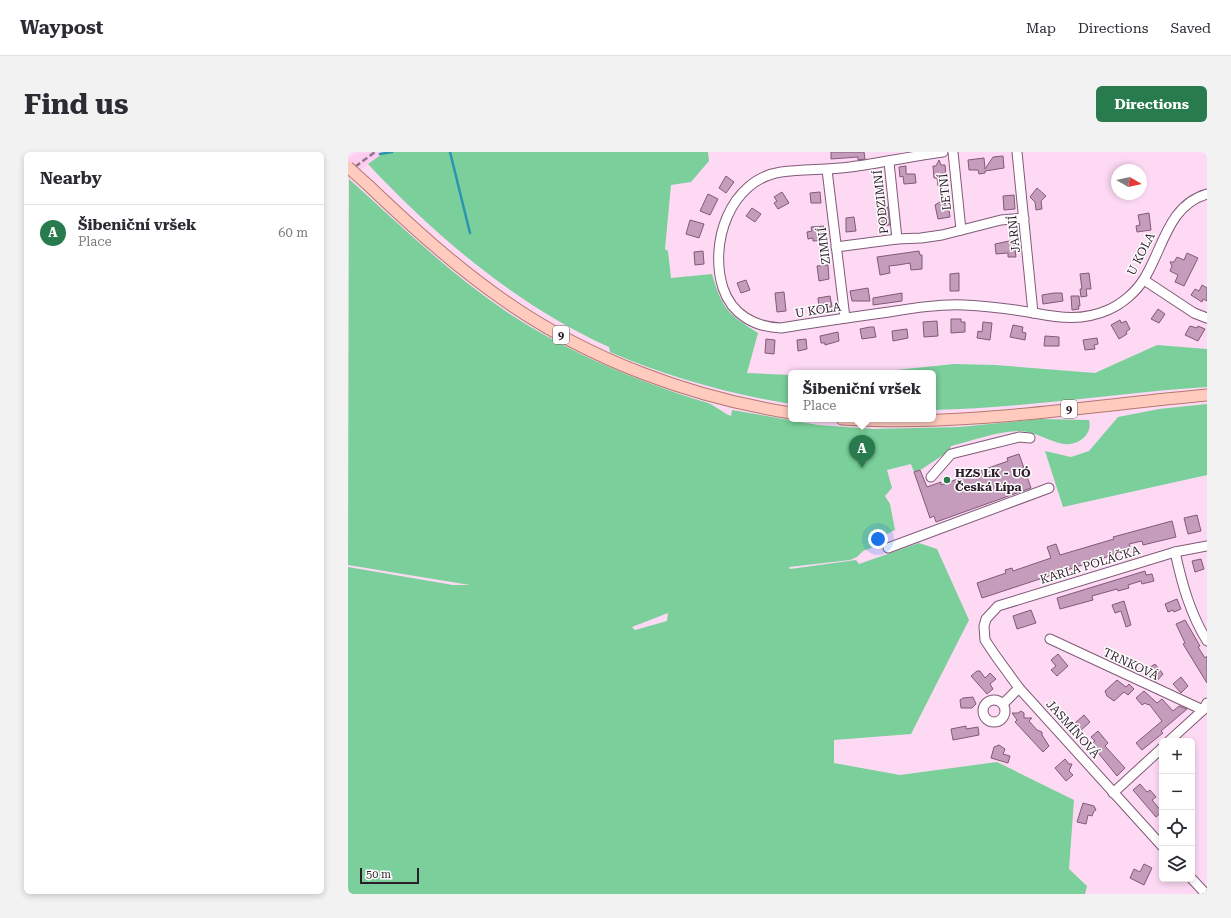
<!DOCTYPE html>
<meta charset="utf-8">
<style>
:root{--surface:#fff;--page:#f2f2f3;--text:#2b2b33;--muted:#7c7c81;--line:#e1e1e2;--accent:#277b4d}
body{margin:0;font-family:"Roboto Serif",serif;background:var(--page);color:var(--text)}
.controls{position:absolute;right:12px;bottom:12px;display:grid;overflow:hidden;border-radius:6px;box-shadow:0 2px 6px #0003}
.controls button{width:36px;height:36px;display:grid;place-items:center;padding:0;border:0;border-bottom:1px solid var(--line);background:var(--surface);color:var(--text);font:20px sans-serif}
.compass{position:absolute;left:763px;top:12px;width:36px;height:36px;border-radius:50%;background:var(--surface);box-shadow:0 2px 6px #0003;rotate:99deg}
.scale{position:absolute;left:12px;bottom:10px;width:59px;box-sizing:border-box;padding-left:4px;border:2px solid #2e1e2a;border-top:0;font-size:11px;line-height:14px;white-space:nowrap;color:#2e1e2a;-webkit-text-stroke:3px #fff;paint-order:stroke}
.you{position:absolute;left:530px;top:387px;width:14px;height:14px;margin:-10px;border:3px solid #fff;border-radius:50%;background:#1a73e8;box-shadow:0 0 0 6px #1a73e833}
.badge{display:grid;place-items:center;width:26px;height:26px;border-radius:50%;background:var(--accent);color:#fff;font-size:13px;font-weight:700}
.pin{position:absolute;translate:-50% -33px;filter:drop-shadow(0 1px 2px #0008)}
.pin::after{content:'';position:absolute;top:21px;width:14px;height:12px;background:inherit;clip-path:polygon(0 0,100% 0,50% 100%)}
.popup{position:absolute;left:440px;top:218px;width:148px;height:52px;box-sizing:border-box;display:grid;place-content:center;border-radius:6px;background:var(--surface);filter:drop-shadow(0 1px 3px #0005);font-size:13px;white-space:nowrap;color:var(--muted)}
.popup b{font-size:15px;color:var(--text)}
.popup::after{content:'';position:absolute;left:50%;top:100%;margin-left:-8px;border:8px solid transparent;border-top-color:var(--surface)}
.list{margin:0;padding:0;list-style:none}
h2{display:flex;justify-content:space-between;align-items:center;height:52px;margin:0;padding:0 16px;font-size:17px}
h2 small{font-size:13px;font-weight:400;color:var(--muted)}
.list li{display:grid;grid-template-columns:26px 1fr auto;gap:12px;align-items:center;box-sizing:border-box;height:56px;padding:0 16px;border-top:1px solid var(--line)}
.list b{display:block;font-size:15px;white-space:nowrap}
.list p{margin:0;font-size:13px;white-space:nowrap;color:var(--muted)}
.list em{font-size:13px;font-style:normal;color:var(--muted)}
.icon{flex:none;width:22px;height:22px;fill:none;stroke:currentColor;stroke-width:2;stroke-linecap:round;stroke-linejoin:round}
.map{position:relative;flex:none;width:859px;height:742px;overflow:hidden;border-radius:6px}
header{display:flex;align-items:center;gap:24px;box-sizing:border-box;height:56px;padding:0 20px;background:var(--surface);border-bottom:1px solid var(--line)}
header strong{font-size:19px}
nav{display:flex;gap:22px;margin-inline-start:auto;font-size:14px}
.intro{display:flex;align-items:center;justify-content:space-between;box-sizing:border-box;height:96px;padding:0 24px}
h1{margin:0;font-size:28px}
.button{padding:10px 18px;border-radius:6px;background:var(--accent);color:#fff;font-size:14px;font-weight:700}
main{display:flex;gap:24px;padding:0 24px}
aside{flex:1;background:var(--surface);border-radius:6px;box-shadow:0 2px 6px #0003}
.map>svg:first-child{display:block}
.built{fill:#fecbf1}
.green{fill:#7acf9a;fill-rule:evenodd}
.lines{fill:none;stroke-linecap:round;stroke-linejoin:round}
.stream{stroke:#2a95af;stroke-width:2.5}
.building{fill:#c69cbc;stroke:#805a77}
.minor-casing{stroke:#805a77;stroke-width:11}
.major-casing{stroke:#b5786e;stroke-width:13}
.minor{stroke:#fff;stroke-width:9}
.major{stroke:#fecbbe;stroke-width:11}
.rail{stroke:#8d7487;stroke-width:2.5;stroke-dasharray:6 3;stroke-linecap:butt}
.major-bridge-casing{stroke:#b5786e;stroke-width:13;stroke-linecap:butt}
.major-bridge{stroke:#fecbbe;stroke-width:11}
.poi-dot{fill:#277b4d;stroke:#fff;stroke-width:1.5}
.labels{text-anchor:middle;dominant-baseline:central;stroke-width:3;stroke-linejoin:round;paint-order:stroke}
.shield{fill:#fff;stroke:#6d626a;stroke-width:1}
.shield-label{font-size:11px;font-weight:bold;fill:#2e1e2a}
.street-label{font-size:12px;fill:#2e1e2a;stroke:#fff}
.poi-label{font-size:12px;font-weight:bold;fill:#2e1e2a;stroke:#fff;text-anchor:start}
</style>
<header>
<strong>Waypost</strong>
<nav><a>Map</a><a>Directions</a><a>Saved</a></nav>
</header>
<div class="intro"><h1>Find us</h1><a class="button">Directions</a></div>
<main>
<aside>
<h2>Nearby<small></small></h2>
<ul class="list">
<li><span class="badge">A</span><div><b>Šibeniční vršek</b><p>Place</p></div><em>60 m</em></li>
</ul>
</aside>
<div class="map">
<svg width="859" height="742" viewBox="0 0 859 742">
<rect width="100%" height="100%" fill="#fdd9f4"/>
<path class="built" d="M37,0L20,12L0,27V7L9,1Z"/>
<g class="green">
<path d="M37,0H360L361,9L343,30L323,33L317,97L320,99L323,126L364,122C374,157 380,162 410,181L399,221L443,223V252C381,242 320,225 262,200L261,195C169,153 89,86 20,12Z"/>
<path d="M1,27C51,72 100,120 156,158C219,200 288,229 360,251C368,254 375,261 383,264L384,258L470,273L525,277L611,275L692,267L741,268C745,282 731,294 716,292C699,289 686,278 669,279C648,280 623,289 603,294L601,299L574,317L566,320L563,312L539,318L544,336L537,344L542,352L547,378L535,384L526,395L515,399L509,405L502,408L441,415L442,417L508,408L511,412L571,391L589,397L621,468L563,582L486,588V611L552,623L649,610L726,648L721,717L739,734L737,742H0V415L105,433H122L0,413ZM320,461L319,469L287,478L284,475Z"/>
<path d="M809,193L859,197V235C767,241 677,256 585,258V221H519L606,212L647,213L747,221Z"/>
<path d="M859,252V323L715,355L697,299L723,305L741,299L770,265L811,257Z"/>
</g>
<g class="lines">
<g class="stream">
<path d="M102,0L122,81"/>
<path d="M32,2L44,0"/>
</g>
</g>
<g class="building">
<path d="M483,0H516L517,7L510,8V5L483,7Z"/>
<path d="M655,4L656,16L637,19V21L631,22L630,18H621L620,8L636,6L637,17L645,5Z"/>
<path d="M591,8L593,13H597L599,33L590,34L589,26H586L585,14H588Z"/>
<path d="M558,14V22H567L568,31L556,32L555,24L552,25L551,15Z"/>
<path d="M378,24L386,30L378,41L371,36Z"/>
<path d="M689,36L698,44L693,49L694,57L688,58L687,50L682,45Z"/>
<path d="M434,40L441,51L430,57L426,51L429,49L426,45Z"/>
<path d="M472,40L473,51H463L462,41Z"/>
<path d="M360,42L370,47L362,63L352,59Z"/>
<path d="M666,43L667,57L656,58L655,44Z"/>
<path d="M592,50L594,52L600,51L602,65L590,67L587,53Z"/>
<path d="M540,55L542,73L532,74L530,56Z"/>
<path d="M404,56L413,62L407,70L398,64Z"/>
<path d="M801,61L803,78L789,80L788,74L792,73L790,63Z"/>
<path d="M506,65L508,79L498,80V66Z"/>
<path d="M342,68L356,72L351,86L338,82Z"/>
<path d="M476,74L478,88L465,89V86L460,87L459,80L464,79L463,75Z"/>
<path d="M666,88L668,105H660V101L648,102L647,92Z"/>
<path d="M355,99L356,112L347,113L346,100Z"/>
<path d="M571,99L572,103H574V117L563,118L562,111L550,113L541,114L542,121L532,123L529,105Z"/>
<path d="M839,101L850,106L836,134L827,130L830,123L822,119L824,114L822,110H826L829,105L836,108Z"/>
<path d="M480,113L481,127L471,129L469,114Z"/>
<path d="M611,121V139H602V122Z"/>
<path d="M741,121L743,137H738L739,144L733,145L732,137H734L732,122Z"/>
<path d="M398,128L402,138L393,141L389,131Z"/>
<path d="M854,133L859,136V149L855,147L854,150L843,143L847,137L851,139Z"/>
<path d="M520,136L522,149H504L502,139Z"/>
<path d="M436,140L438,159L429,160L427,141Z"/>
<path d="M554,141V149L525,153V146Z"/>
<path d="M706,141H714L715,149L695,152L694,143Z"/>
<path d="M482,144L484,155L471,156L470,146Z"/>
<path d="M723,144H731L732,154H730L731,157L724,158Z"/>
<path d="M810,157L817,162L811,171L803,167Z"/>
<path d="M603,167H613V170H617V180L603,181Z"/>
<path d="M772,168L773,171L778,169L782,177L778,180L779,182L771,187L763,173Z"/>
<path d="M589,169L590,184L576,185L575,170Z"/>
<path d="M635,170L644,171L642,188L629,186L630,179L634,180Z"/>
<path d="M665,173L675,175L674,180L678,181L677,188L662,185Z"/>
<path d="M842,174L849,176L850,174L857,177L850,189L837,183Z"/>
<path d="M522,175H526L528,185L514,187L512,177Z"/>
<path d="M559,177L560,186L545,189L544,179Z"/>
<path d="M490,180L491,189L477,193V191H473L472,184Z"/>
<path d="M697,184L711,185V194H696Z"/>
<path d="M749,186L750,192L746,193L747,197L737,198L735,188Z"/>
<path d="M418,187L427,188L426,202L417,201Z"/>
<path d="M458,187L459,197L450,199L449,188Z"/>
<path d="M671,302L683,336L588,370L586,364L582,366L566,320L572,318L579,335L593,330V333L660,309L659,306Z"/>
<path d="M849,363L853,379L840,382L836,366Z"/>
<path d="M824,369L828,385L795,393L794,389L781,392L783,397L634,446L629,431L658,421L657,418L664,416L665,419L703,406L699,395L708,392L712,403L766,387L765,385Z"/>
<path d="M853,407L856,417L847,420L844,409Z"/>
<path d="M797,419L798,423L804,422L806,429L794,432L793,429L780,433L781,436L770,439L769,437L744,444L745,448L712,457L709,446Z"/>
<path d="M829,447L833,457L826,460L825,458L820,460L817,452Z"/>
<path d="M776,449L783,473L778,475L773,459L767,461L764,453Z"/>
<path d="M683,458L688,471L669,477L665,464Z"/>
<path d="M837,468L852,494L850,495L857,506L859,504V531L835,492L837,491L828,472Z"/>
<path d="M710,502L720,514L709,524L703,518L708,514L703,508Z"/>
<path d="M807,512L815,522L808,530L798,518Z"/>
<path d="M629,519H632L637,526L642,521L648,527L642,532L645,537L639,542L623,524Z"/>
<path d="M833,525L840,534L833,541L825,532Z"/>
<path d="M769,528L778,535L781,532L786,537L780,543L776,540L766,549L759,544L757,539Z"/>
<path d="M796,539L809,551L814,547L825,559L831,554L839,557L813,579L815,581L794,598L788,591L814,569L801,552L800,553L797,551L794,553L788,546Z"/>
<path d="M625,545L628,552L624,556H613L612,548L615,546Z"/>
<path d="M673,559L676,561V566H684L681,569L689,578L694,580V583L701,594L695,600L667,570L669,568L664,561H670Z"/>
<path d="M736,563L742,570L732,579L726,576V572Z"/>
<path d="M618,574V577L630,575L631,583L605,588L603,577Z"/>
<path d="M750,579L760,591L757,594L777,616L769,624L743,592L747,589L743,585Z"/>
<path d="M651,593L657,597L655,602L662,604L660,611L643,606L646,595Z"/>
<path d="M717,607L721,612H724L721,619L725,623L718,629L707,616Z"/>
<path d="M792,632L799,640L802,638L808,645L804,648L814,660L808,665L785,638Z"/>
<path d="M735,651L746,654L748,658L746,659L744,664L740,663L738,672L729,670Z"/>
<path d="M796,712L804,716L796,733L782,726L786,717L792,720Z"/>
</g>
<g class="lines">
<g class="minor-casing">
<g id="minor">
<path d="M595,0C564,4 534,11 502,15C479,18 456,17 433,20C381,28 361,92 375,136C384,163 407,175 433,176C469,170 505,165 541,160C566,156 591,152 616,153C639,154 663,157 686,161C712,166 735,169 760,158C774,152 788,140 796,127C815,97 820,53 859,42"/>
<path d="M605,0L613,78"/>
<path d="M669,0L685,161"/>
<path d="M541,10L549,87"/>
<path d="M479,18L497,166"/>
<path d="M488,95L549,87L573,86L594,83L653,68L676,66"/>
<path d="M796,128L846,161L859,166"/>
<path d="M583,325L603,302L671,285L682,286"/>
<path d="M540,396L701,336"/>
<path d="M827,400C834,432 842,461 859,489"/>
<path d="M702,487L855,558"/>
<circle cx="646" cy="559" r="11"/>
<path d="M655,552L671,536"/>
<path d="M821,589L855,558L859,551"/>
<path d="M765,641L814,596"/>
<path d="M814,694L671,536L647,503L637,488L636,474L638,467L650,454L827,400L859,394"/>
<path d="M844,727L858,742"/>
</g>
</g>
<g class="major-casing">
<g id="major">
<path d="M21,34C64,75 108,115 157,149C242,208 342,245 443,261"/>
<path d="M494,267C616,275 738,254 859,243"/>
</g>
</g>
<use href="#minor" class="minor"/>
<use href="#major" class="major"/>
<path class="rail" d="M0,20L27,0"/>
<g class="major-bridge-casing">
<path id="major-bridge" d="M0,15L21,34"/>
</g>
<use href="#major-bridge" class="major-bridge"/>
</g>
<circle class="poi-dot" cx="599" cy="328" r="4"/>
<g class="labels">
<g class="shield">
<rect x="205" y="174" width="16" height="18" rx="3"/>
<rect x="713" y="248" width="16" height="18" rx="3"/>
</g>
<g class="shield-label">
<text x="213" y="183">9</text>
<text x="721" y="257">9</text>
</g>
<g class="street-label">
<text transform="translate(597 40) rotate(-96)">LETNÍ</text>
<text transform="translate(533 50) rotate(-96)">PODZIMNÍ</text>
<text transform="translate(666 82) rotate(-96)">JARNÍ</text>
<text transform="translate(476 94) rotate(-97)">ZIMNÍ</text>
<text transform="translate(793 102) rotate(-63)">U KOLA</text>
<text transform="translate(470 158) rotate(-9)">U KOLA</text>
<text transform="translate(742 413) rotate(-17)">KARLA POLÁČKA</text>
<text transform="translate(783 512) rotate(25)">TRNKOVÁ</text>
<text transform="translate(725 577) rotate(48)">JASMÍNOVÁ</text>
</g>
<g class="poi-label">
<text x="607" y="321">HZS LK - UÓ<tspan x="607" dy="14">Česká Lípa</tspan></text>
</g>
</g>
</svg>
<div class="controls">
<button>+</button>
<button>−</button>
<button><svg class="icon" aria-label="locate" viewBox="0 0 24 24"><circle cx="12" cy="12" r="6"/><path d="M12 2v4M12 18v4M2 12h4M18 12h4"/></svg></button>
<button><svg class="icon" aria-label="layers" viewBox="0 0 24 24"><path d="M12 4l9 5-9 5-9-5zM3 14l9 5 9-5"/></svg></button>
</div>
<svg class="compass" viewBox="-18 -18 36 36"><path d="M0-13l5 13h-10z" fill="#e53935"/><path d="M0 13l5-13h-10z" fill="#7c7c81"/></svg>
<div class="scale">50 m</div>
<div class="you"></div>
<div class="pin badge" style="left:514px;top:316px">A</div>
<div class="popup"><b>Šibeniční vršek</b>Place</div>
</div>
</main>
